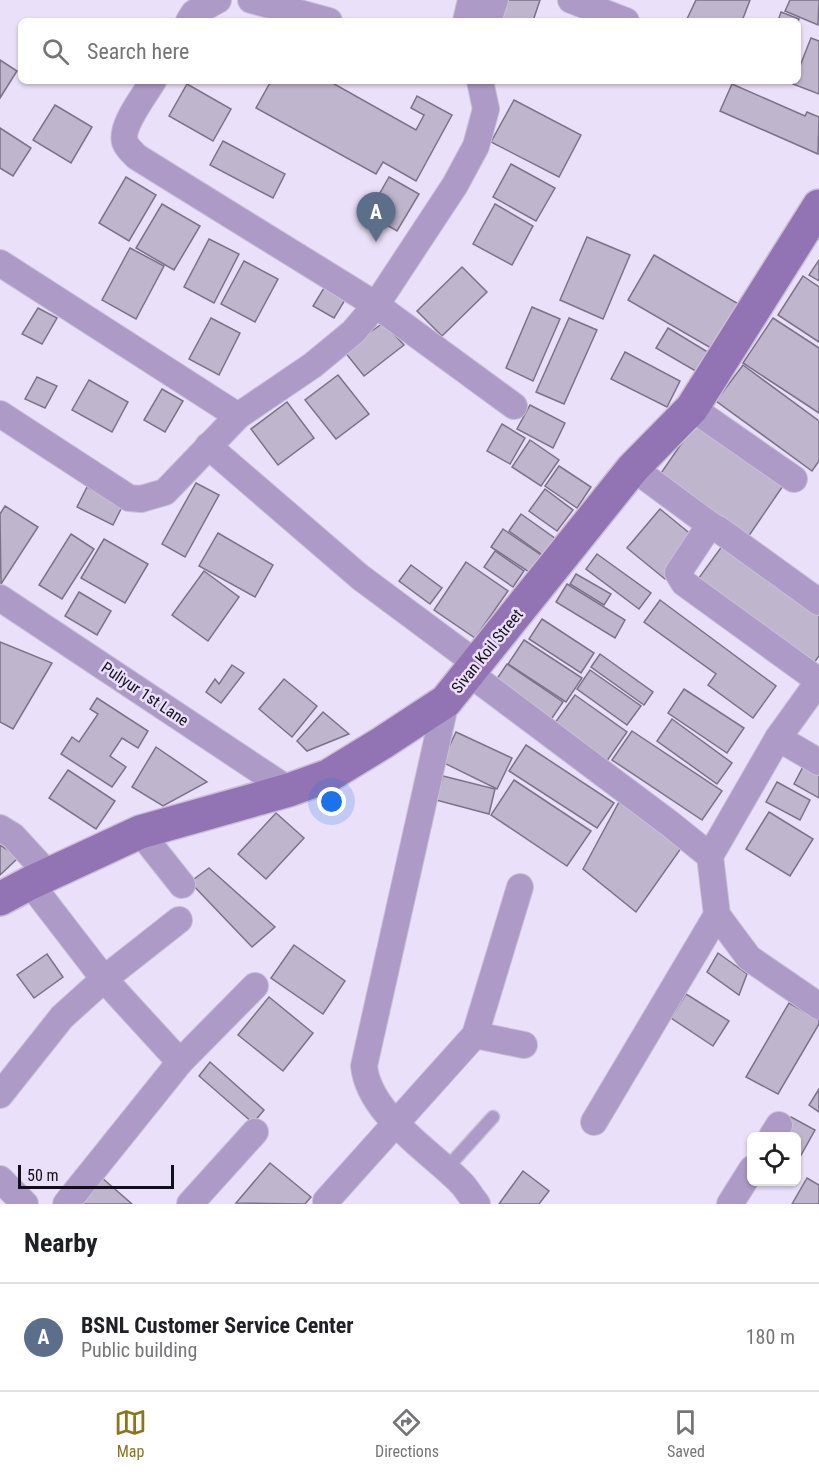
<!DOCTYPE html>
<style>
:root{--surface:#fff;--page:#f6f6f6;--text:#202124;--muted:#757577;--line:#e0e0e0;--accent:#8b7519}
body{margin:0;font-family:"Roboto Condensed",sans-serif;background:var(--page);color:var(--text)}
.controls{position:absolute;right:18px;bottom:18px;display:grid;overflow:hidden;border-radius:9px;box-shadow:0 2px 4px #0004}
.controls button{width:54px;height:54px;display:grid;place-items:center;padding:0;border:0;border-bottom:2px solid var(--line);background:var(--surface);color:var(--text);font:30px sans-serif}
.scale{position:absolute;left:18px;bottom:15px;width:156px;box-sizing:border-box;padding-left:6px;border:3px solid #130f18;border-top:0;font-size:16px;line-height:21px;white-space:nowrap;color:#130f18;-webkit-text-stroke:4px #ebe0f9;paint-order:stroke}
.you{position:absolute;left:332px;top:802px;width:21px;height:21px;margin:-15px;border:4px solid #fff;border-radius:50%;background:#1a73e8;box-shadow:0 0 0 9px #1a73e833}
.badge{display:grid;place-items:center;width:39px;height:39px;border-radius:50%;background:var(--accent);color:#fff;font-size:20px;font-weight:700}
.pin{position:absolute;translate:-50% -50px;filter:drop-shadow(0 2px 3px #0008)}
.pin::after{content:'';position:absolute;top:32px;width:21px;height:18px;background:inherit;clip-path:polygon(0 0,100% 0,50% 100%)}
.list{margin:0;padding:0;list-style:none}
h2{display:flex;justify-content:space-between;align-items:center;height:78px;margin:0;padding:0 24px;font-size:26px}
h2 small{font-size:20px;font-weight:400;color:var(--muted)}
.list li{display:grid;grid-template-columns:39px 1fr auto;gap:18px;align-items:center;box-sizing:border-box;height:108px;padding:0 24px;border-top:2px solid var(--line)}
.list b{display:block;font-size:22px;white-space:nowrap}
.list p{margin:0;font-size:20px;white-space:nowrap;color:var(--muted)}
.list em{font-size:20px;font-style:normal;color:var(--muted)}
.icon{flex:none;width:33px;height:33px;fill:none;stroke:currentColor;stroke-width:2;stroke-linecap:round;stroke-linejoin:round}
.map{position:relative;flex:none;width:819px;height:1204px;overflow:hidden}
.search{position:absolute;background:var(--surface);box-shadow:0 2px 4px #0004;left:18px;right:18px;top:18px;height:66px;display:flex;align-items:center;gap:15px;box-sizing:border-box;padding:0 21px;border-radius:9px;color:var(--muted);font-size:22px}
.sheet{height:186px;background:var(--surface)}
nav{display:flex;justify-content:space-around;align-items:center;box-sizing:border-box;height:84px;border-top:2px solid var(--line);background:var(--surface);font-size:16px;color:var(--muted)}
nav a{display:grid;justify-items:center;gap:3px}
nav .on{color:var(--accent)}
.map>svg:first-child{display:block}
.building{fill:#bfb5cd;stroke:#7c7289;stroke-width:1.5}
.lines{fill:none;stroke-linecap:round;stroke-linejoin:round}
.lane-casing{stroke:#c8bfd5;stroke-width:15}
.street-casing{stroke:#c8bfd5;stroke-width:28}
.secondary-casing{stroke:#c8bfd5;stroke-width:36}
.lane{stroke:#ad9ac6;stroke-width:12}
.street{stroke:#ad9ac6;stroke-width:26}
.secondary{stroke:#9274b5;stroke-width:33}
.labels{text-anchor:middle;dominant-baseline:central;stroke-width:5;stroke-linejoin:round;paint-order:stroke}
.street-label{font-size:16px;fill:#130f18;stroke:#ebe0f9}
</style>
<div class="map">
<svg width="819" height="1204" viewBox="0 0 819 1204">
<rect width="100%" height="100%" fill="#ebe0f9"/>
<g class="building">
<path d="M507,0H540L533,21H499Z"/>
<path d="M696,0H750L742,21H686Z"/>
<path d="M790,0H819L818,25L785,11Z"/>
<path d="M781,12L799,19L798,22L778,21Z"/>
<path d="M811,38L819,41V94L793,84L794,81H798V71Z"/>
<path d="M0,60L17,71L0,98Z"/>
<path d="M271,81H329L416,130L424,115L411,108L417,96L452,115L416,181L383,162L376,174L256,108Z"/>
<path d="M187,84L231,109L213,141L169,116Z"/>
<path d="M732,84L805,116L807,112L819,117L818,154L720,111Z"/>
<path d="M514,100L581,135L559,177L491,142Z"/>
<path d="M55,105L92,127L71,163L33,140Z"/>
<path d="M0,128L31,148L13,176L0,168Z"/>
<path d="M223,141L285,174L273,198L210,165Z"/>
<path d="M511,164L555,188L536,221L493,197Z"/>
<path d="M126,177L156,195L129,241L99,223Z"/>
<path d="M389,177L419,194L397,231L368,214Z"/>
<path d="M162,204L200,226L174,270L136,248Z"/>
<path d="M495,204L533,226L512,265L473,244Z"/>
<path d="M587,237L630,255L603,319L560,300Z"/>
<path d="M209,239L239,254L214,303L184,287Z"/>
<path d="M130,248L164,266L136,319L102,300Z"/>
<path d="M654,255L742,306L716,351L628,300Z"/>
<path d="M819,260V281L809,275Z"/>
<path d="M244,261L278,279L255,322L221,304Z"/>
<path d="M462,267L487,292L442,336L417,311Z"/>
<path d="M803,276L819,287V342L778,315Z"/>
<path d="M327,283L348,295L334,318L313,306Z"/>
<path d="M532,307L560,319L533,381L506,368Z"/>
<path d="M38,308L57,318L42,344L22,334Z"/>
<path d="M211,318L240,333L219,375L189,359Z"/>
<path d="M569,318L597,330L564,404L536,392Z"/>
<path d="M773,318L819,348V413L743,363Z"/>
<path d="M383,323L404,345L364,376L344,351Z"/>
<path d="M668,328L711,354L699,373L656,348Z"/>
<path d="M625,352L680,381L667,407L611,379Z"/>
<path d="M743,365L819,421V461L812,471L716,401Z"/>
<path d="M338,375L369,414L336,439L305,400Z"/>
<path d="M37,377L57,386L45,408L25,399Z"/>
<path d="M89,380L128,402L112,432L72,410Z"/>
<path d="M162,389L183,401L165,432L144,420Z"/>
<path d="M287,402L314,438L278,465L251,429Z"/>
<path d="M530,405L565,423L553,448L517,429Z"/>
<path d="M699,418L787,480L748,537L659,476Z"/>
<path d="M502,424L525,438L510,464L487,451Z"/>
<path d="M530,440L559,460L541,486L512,467Z"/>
<path d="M559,466L591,487L577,508L545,486Z"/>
<path d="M196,483L219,495L185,557L162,544Z"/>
<path d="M87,487L123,505L113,525L77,507Z"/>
<path d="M545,489L573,510L557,531L529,511Z"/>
<path d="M5,506L38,527L1,584L0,514Z"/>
<path d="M660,509L698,540L665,579L627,548Z"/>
<path d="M521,514L556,539L544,556L509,531Z"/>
<path d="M503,529L541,555L529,572L491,547Z"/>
<path d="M218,533L273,565L255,597L199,566Z"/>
<path d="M71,534L94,549L62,599L39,585Z"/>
<path d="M728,538L819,605V656L808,671L693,586Z"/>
<path d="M104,539L148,564L125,603L81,578Z"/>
<path d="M495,551L524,571L513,587L484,567Z"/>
<path d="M597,554L651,593L639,609L586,569Z"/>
<path d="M466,562L508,591L475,638L434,610Z"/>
<path d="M411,565L442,588L430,604L399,581Z"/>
<path d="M204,571L239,597L208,641L172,615Z"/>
<path d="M576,574L611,594L604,605L570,584Z"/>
<path d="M567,584L625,620L615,638L556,602Z"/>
<path d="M79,592L111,611L97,635L65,616Z"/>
<path d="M660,600L776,686L753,718L708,685L716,674L644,622Z"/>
<path d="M542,619L594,653L581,673L529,639Z"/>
<path d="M524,640L582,678L566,702L508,664Z"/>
<path d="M0,642L52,663L13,729L0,722Z"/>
<path d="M600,654L653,692L644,705L591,667Z"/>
<path d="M507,664L563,702L548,724L492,686Z"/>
<path d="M232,665L244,673L221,703L206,692L215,679L219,684Z"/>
<path d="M590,670L641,706L627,725L577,689Z"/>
<path d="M284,679L317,706L292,737L259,709Z"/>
<path d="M684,689L744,728L727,753L668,713Z"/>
<path d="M575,695L627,732L604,765L552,727Z"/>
<path d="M97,698L148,731L138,748L122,738L110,756L126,767L112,787L61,754L72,737L79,742L98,714L90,709Z"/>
<path d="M323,712L349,734L307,751L297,741Z"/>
<path d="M672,719L732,763L717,784L657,741Z"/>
<path d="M632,731L722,791L702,820L612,760Z"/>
<path d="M456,732L512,758L497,789L442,762Z"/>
<path d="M526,745L614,803L597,828L509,771Z"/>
<path d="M156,747L207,782L163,806L132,787Z"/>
<path d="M806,761L819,769V798L794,784Z"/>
<path d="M68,770L115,801L96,829L49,798Z"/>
<path d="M443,776L495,789L489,814L436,800Z"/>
<path d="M514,780L591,831L567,866L491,815Z"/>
<path d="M777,782L810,800L800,820L766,802Z"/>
<path d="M619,802L684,844L636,912L583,869Z"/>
<path d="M769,812L813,839L790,876L746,849Z"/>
<path d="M276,813L304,838L266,879L238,854Z"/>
<path d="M0,845L19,857L0,875Z"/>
<path d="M209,868L275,927L252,947L190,882Z"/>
<path d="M294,945L345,981L323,1014L271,978Z"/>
<path d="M718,953L747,974L739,995L707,972Z"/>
<path d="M47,954L63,977L34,998L17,975Z"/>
<path d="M686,994L729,1021L713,1046L671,1018Z"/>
<path d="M269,997L313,1033L283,1071L238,1035Z"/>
<path d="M789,1003L819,1020V1024L778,1094L746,1077Z"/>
<path d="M210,1062L264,1110L253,1123L199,1076Z"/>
<path d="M819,1089V1112L809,1105Z"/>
<path d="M791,1117L815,1130L796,1164V1136H781Z"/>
<path d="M270,1163L311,1197L305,1204L236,1203Z"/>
<path d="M523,1171L549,1191L539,1204H499Z"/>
<path d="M101,1177L132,1204H77Z"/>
<path d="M807,1178L819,1185V1204H792Z"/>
</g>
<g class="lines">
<g class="lane-casing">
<path id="lane" d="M446,1169L493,1117"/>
</g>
<g class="street-casing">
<g id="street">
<path d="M251,0L329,21"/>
<path d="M571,0L626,21"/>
<path d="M189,21L194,13L218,0"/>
<path d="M466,21L471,0"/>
<path d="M488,21L495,0"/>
<path d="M153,81C145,95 120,126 125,142C127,148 132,152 137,157L376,305L514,406"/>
<path d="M0,263L238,416"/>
<path d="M692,408L794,479"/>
<path d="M0,414L129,498L141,499L165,492L238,416L313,365L353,332L376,305L455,185L476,146L486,109L480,81"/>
<path d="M208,446L360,577L477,664"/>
<path d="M633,468L713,527"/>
<path d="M0,598L289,790"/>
<path d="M469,673L669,823L710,856L717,915L749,958L819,1006"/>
<path d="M819,681L684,583L678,573L705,532L713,527L718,529L819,602"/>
<path d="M446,701L364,1066C369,1115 432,1152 463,1185C468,1191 472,1198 477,1204"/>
<path d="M778,738L819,762"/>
<path d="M0,828L13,836L48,874"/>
<path d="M140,832L182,885"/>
<path d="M710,856L778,738L819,681"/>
<path d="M30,883L104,979L180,1062"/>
<path d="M475,1035L524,1045"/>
<path d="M0,1095L62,1017L104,979L179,920"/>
<path d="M594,1122L717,915"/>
<path d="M772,1136L779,1125"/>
<path d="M0,1179L25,1204"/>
<path d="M326,1201L475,1035L520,887"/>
<path d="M66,1204L180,1062L255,986"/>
<path d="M190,1204L255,1132"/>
<path d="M730,1204L752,1169"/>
</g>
</g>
<g class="secondary-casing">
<path id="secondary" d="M0,899L30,883L140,832L289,790L328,776L382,743L446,701L633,468L692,408L819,206"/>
</g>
<use href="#lane" class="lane"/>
<use href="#street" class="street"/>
<use href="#secondary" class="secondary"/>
</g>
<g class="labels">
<g class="street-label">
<text transform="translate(487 651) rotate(-51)">Sivan Koil Street</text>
<text transform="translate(145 694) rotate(34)">Puliyur 1st Lane</text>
</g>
</g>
</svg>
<div class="controls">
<button><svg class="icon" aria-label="locate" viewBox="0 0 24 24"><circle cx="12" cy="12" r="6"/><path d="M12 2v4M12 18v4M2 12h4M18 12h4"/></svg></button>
</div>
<div class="scale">50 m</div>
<div class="you"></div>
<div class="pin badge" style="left:376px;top:242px;background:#5c6f8a">A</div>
<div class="search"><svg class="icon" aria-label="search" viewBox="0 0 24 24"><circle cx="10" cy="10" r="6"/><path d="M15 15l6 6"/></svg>Search here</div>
</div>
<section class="sheet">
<h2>Nearby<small></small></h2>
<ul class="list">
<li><span class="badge" style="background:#5c6f8a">A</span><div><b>BSNL Customer Service Center</b><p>Public building</p></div><em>180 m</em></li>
</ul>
</section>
<nav>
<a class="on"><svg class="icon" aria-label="map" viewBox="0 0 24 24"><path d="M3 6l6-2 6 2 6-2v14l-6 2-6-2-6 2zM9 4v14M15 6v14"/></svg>Map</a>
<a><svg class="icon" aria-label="directions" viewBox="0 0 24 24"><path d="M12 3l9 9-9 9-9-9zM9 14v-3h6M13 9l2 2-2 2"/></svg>Directions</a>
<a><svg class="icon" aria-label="saved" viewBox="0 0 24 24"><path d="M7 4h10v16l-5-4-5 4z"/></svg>Saved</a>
</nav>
